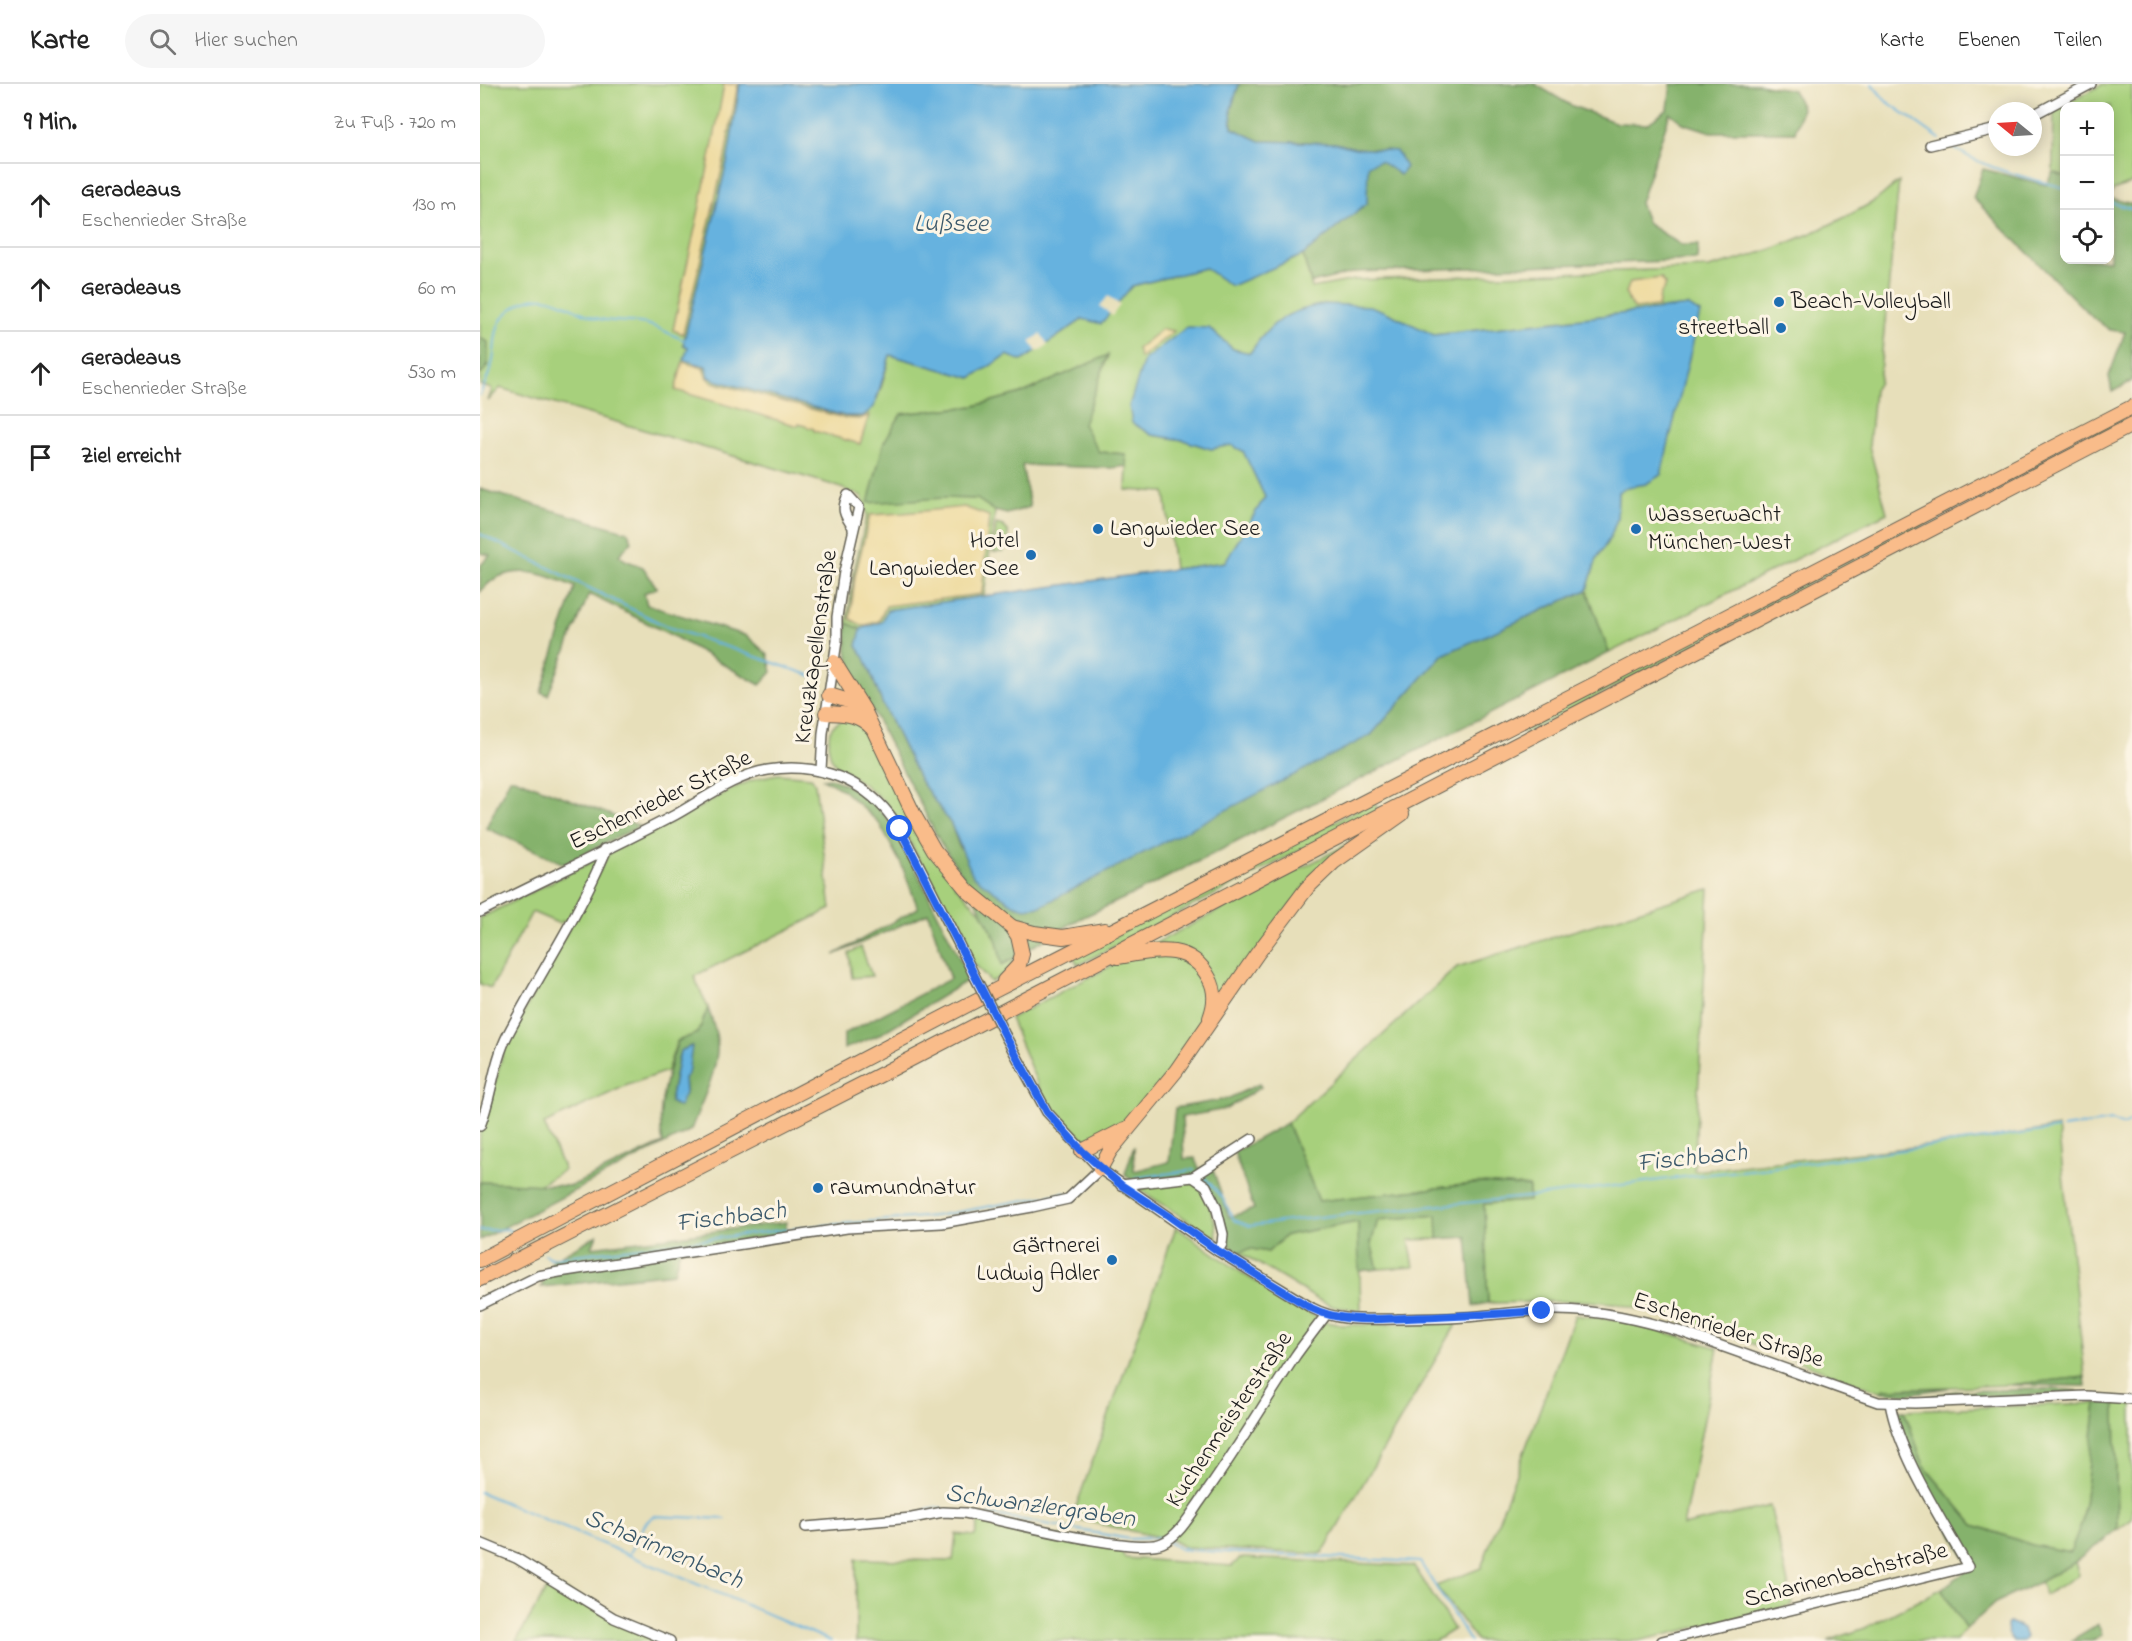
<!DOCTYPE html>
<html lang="de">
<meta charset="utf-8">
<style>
:root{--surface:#fff;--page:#f6f6f6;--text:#222;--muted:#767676;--line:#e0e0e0}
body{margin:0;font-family:"Indie Flower",sans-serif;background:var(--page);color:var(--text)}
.controls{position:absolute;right:18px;top:18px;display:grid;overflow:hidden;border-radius:12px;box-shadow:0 3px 15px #0003}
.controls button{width:54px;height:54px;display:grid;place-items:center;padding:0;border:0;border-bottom:2px solid var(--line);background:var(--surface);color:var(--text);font:30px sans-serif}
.compass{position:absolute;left:1508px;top:18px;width:54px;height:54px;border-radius:50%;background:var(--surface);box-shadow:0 3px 15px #0003;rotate:288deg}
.stop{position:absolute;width:18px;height:18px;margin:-14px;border:4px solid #2563eb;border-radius:50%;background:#fff}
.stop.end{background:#2563eb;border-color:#fff;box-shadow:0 2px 6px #0008}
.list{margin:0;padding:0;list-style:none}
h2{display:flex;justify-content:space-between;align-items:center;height:78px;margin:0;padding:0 24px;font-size:26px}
h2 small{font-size:20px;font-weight:400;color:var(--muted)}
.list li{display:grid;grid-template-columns:39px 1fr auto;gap:18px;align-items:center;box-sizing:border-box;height:84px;padding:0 24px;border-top:2px solid var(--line)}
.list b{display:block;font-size:22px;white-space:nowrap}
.list p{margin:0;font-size:20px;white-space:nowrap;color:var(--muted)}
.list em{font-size:20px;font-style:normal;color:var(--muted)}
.icon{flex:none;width:33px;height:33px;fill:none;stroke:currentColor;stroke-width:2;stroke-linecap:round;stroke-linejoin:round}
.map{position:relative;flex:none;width:1652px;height:1557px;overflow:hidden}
header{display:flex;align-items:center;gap:36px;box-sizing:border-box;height:84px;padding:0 30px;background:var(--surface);border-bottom:2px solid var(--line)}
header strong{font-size:28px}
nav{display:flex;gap:33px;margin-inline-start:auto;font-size:21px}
.search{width:420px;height:54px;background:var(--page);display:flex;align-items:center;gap:15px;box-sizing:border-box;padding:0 21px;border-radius:33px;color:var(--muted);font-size:22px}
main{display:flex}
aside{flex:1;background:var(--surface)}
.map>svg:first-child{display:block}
.green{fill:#a7d07c;stroke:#62764c;stroke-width:1.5}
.forest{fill:#85b26c;stroke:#506744;stroke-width:1.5;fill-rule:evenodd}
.sand{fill:#eeda9e;stroke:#857b5d;stroke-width:1.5}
.water{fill:#66b2df;stroke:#41677e;stroke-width:1.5}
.pier{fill:#e7dfba}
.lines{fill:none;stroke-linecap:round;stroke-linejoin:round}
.stream{stroke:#66b2df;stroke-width:2}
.minor-casing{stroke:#636053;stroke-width:12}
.highway-casing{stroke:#636053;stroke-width:16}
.minor{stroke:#fff;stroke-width:9}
.highway{stroke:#f9bc8a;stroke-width:14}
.minor-bridge-casing{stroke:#636053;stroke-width:12;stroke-linecap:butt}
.minor-bridge{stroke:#fff;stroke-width:9}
.route{stroke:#2563eb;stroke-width:8}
.poi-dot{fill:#1f6fb2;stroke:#fcf5e5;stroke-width:2}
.labels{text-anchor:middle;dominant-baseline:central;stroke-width:6;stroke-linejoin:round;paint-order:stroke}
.poi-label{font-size:24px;fill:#1c1c1c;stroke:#fcf5e5;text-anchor:start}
.street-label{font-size:24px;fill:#1c1c1c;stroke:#fcf5e5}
.water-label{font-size:26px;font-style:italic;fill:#3a586a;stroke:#fcf5e5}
</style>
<header>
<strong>Karte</strong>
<div class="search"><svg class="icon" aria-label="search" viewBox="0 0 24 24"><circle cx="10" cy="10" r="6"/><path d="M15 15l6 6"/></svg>Hier suchen</div>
<nav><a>Karte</a><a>Ebenen</a><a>Teilen</a></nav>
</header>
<main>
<aside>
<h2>9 Min.<small>Zu Fuß · 720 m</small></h2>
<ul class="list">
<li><svg class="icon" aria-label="ahead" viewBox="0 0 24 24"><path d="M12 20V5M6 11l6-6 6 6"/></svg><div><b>Geradeaus</b><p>Eschenrieder Straße</p></div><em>130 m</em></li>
<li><svg class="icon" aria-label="ahead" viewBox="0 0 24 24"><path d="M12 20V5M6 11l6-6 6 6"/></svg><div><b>Geradeaus</b></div><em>60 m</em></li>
<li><svg class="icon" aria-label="ahead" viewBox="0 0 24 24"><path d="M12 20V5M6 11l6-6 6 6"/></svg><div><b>Geradeaus</b><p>Eschenrieder Straße</p></div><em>530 m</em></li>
<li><svg class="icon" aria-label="arrive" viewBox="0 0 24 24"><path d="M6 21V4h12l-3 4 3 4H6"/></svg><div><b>Ziel erreicht</b></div></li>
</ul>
</aside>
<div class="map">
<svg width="1652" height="1557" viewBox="0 0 1652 1557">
<rect width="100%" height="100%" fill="#fcf5e5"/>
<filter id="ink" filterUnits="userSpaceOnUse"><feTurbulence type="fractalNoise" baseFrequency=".0167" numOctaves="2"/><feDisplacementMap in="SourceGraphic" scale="12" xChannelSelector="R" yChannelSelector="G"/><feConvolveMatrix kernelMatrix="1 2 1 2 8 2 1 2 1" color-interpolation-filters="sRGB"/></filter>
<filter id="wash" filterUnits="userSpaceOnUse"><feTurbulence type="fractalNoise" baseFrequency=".008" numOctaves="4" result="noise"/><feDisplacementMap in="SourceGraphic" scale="24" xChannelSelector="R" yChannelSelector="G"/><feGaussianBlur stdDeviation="1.35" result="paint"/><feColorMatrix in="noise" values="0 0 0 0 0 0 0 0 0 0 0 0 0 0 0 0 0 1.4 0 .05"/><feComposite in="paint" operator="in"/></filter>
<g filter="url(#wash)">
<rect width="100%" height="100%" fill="#e7dfba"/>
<g class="green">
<path d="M0,0H260L248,73L203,261C215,265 225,281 229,293L235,296L365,332C371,333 379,334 384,331C400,323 405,287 410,271L491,294L527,271L542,277L652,202L725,184L751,202L823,171L832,204L875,196L1228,184C1286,170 1341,148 1393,118C1403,112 1409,104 1419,98L1399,298L1394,306L1389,362L1407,429L1129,569L1107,506L1117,474L1130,454L1137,435L1138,408L1147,403L1166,400L1220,229L1209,222L953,251L906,228L845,220L784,249L770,269L753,265L729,244L672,351L703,356L731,365L751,361L763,367L785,413L745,478L694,485L685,408L646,406L647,382L645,370L619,368L602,340L628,272L545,308L494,322L421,330L464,414L497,415L515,427L504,512L408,526L402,538L381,545L367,539L374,488L387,431L382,412L353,401L20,304L8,317L12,305L0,301Z"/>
<path d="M1623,0H1652V99L1633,106L1630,114V22H1584V92L1573,88L1574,26Z"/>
<path d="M1652,329V333L1320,505L1044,650L1041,644Z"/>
<path d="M516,440L523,442L528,447V454L523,468H513Z"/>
<path d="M364,635L382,638L476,802L502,829L517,857L522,881L535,874C530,886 522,892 511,898L489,874L421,740L404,717L382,699L357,682L351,674L348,660L350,647L354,641Z"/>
<path d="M298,690L331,693L335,700L351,825L214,892L228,924L218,949L197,957L187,987L145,1002L64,1040L84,1086L59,1101L0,1098V1046L6,1032L24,965L128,771L131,768C155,756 179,745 202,733C234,716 261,695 298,690Z"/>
<path d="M894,717L898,726L598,881L593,872Z"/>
<path d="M876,756L832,793L666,1020L648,1036L617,1054H603L574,1028L560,1006L530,934Z"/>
<path d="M119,774L89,840L82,837L80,840L52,828L11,904L0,900V834Z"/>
<path d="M1229,805L1214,1087L1500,1056L1578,1043L1605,1293L1530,1301L1405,1305L1400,1308L1243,1249L1179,1230L1134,1219L1106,1217L1008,1219L1003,1120L1049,1117V1103L1002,1099L839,1117L807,1039L977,883Z"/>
<path d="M381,863L392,892L372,894L369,869Z"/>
<path d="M713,1096L725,1109L736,1141L737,1155L657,1104Z"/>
<path d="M958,1131V1155L929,1156L934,1183L898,1185L891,1159L898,1136Z"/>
<path d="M878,1138L881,1226L854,1223L837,1215L759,1168L772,1165L788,1168L806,1151Z"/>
<path d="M696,1143L768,1193L845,1238L862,1241L977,1239L842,1470L704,1463L692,1456L592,1434Z"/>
<path d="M1095,1231L1148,1237L1238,1264L1203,1442L1290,1422L1313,1521L1158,1557H997L956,1502L1001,1484Z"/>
<path d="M1616,1319L1602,1438L1591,1468L1552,1461L1494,1441L1444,1382L1424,1326Z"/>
<path d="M1635,1319L1652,1320V1435L1637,1446Z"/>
<path d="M499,1436L639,1464L645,1474L752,1482L760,1474L934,1482L974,1545L955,1557H376V1475L473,1477L476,1450L495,1452Z"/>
<path d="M1595,1478L1599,1491L1565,1511L1560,1498Z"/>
<path d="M70,1499L179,1557H36Z"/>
<path d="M1461,1505L1486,1545L1476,1557H1348L1385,1544Z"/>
</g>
<g class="forest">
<path d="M759,0H1055L1090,21L1137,39L1167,40L1188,25L1191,0H1278L1313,6L1322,24L1315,48H1231L1203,39L1190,29L1160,119L1168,140L1201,161H1218L1217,176L876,188L831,199L823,171L887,119V81L900,77L915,67L875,64L855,59L780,57L752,44L751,25Z"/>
<path d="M1503,85L1566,101L1573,88L1584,92V176H1630V114L1652,120V297L1632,308L1629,292L1645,248L1630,246L1612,233L1493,114Z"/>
<path d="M0,254L8,258V281L0,292Z"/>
<path d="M628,271L603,340L619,368L645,370L647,382L631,384L542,381L550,423L527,430L515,427L497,415L464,414L388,419L404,358L421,330L495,322L545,308Z"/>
<path d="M0,405L148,448L152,457L139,471L145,476L163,483L177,504L164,509L167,521L267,552L288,571L292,588L280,601L193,552L109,510L68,611L61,608L95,503C70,492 45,482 18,493C11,496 5,503 0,508V482L10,471L0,469Z"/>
<path d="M1107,506L1129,569L658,808L599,835L522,881L517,857L483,792L460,758L392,626L375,605L379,601C366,574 366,569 367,539L381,545L377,562L385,574L403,621L440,696L471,740L480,765L891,651L962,571Z"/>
<path d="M30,694H34L160,742L84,780L6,744Z"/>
<path d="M350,694C379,705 398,721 416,746L490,895L397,952L364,965V950L470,895L448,829L354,871L438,824L422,782L399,739L363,706L343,695Z"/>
<path d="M228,924C231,934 236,945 237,956C240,985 220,1020 211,1046L0,1156V1098L91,1102L183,1059C175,1026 187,989 198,957L218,949ZM211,962L208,990L204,994L205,1009L198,1023L190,1018L200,967Z"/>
<path d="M779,1000L781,1003L746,1025L702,1033L704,1075L715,1074L719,1085L731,1080L749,1133L774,1125L754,1068L807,1039L839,1117L1002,1099L1049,1103V1117L1004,1120L1008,1219L993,1222L987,1153L958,1155L957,1131L898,1136L891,1159L898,1185L879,1187L878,1138L806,1151L788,1168L772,1165L759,1168L750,1161L736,1122L712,1091L653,1098L645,1090L654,1062V1087L689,1078L695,1024L747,1015Z"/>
<path d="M306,1138L307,1150L200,1166L194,1189L61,1203L73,1176L117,1151L112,1163Z"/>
<path d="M1605,1293L1606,1302L1530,1301Z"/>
<path d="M1468,1304L1427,1310L1400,1308L1404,1305Z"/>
<path d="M1569,1305L1597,1307L1598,1310L1441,1314L1475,1307Z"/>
<path d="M1616,1319H1635L1637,1446L1595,1478L1560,1498L1515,1519L1486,1545L1461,1505L1491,1484L1435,1383L1415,1327L1424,1326L1444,1382L1494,1441L1552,1461L1590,1468L1602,1438Z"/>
<path d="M1618,1540L1622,1551L1612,1557H1590Z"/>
</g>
<g class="sand">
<path d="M244,0H258L245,73L203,250L193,246C210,164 230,83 244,0Z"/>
<path d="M1181,194L1186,201L1180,211L1178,223L1155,225L1149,218L1146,209L1150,198Z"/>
<path d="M682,245L694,247L660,274L657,265Z"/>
<path d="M203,278L223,284L227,294L232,298L364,334L380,335L389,331L380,360L334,347V345L319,340L318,342L195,306Z"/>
<path d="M484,423L509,432L502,510L406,522L399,537L383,542L370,535L375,492L390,431L423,429Z"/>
</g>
<g class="water">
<path d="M260,0H759L751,25L752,44L780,57L855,59L875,64L916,67L926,83L920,91L900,77L888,81L887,119L823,171L751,202L725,184L652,202L621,240L603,235L542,277L527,271L491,294L410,271L394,323L383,332H365L235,296L229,293L226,282L204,276L208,263L203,261L248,74Z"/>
<path d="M845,220L890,222L906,228L954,251L1209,222L1220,229L1181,391L1166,400L1147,403L1138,408L1137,435L1130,454L1117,474L1107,506L962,571L891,651L561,822L545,824L533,820L493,792L471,740L440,696L403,621L385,574L377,562L381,545L402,538L407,526L745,478L785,413L763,367L751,361L731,365L703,356L672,351L652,339L649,322L664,276L707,243L729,244L753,265L770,269C791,237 807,227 845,220Z"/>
<path d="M212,962L208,990L204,994L205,1009L199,1023L190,1018L200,967Z"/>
<path d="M1530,1538L1543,1545L1546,1553L1543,1557H1534C1529,1553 1527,1547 1527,1541Z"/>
</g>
<g class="pier">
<path d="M628,212L640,221L632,232L620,222Z"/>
<path d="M561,250L568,261L557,268L550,257Z"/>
</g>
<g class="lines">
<g class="stream">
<path d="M1392,0L1405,16L1460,55"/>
<path d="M1468,60C1503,85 1543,92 1584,104"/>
<path d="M1630,118L1652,125"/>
<path d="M0,311C4,300 11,288 13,276C15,264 14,252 19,240C26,225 48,212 65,214C82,216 99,229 116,234C132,239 149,236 166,240C179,243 191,251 204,256"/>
<path d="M0,450L188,543L341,595"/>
<path d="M1583,1044L1632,1037L1644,1041L1652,1036"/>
<path d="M724,1093L742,1113L754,1136L769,1142L848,1132L1057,1112L1219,1091L1281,1085L1578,1045"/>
<path d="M655,1094L714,1086"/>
<path d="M0,1147L27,1145L37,1151"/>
<path d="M64,1170L70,1174L336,1142L455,1132L585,1109"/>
<path d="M0,1408L351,1557"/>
<path d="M444,1427L456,1423L462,1424"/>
<path d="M509,1430L649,1455L677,1454L680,1456"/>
<path d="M328,1437L388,1433"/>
<path d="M688,1458L700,1465L724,1467L940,1478L990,1557"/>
<path d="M149,1471L165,1440L173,1432L246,1435"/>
</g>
</g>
</g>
<g filter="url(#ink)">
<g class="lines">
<g class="minor-casing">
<g id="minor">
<path d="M1553,31L1611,0"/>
<path d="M1450,61L1517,45"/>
<path d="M341,686L343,649L357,557V533L364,488L379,423L368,411C361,425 364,431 373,443V446"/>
<path d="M0,828C65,795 131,765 195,731C224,715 255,691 288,686C330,679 374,691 404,724C420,742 430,764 441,785C459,820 477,856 494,891"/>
<path d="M526,953L567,1028L620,1085L738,1167L832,1224C858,1238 888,1235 917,1235C940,1234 963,1235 985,1233C1016,1231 1046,1226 1077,1226C1120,1226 1161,1236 1202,1248L1398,1318L1435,1319L1607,1312L1652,1315"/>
<path d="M0,1042C12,1012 13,979 28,950C60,889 98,833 125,769L124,765"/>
<path d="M713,1093L772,1055"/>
<path d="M641,1101L713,1093L726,1102L736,1122L743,1150L742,1160L738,1167"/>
<path d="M0,1221L58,1192L79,1188L367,1144L462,1139L552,1123L588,1115L620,1085"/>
<path d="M326,1443L432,1434L463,1428L485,1429C521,1436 654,1471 682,1459C699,1452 711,1430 721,1416C755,1369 784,1319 816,1271C826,1257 836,1244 846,1231"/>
<path d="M0,1459L36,1474L134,1534L190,1557"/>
<path d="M1182,1557L1488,1483C1462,1436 1419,1371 1410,1319"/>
</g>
</g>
<g class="highway-casing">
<g id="highway">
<path d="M354,578L384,626L434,731L454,766L488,807L532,843L538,852L542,870L539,881L524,897"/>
<path d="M349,611L375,619L383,625"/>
<path d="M346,629C363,630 378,629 391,643"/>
<path d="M532,843L554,849L583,853L625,846"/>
<path d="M637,873C671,868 709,856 729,894C736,906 735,921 730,934"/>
<path d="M602,1067L645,1045"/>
<path d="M620,1085L630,1067L696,987L777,870L827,804L854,778L922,730"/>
<path d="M0,1176L514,907L1193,560L1652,323"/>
<path d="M0,1195L404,989L1652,341"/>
</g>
</g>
<use href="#minor" class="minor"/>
<use href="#highway" class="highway"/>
<g class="minor-bridge-casing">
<path id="minor-bridge" d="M494,891L526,953"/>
</g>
<use href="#minor-bridge" class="minor-bridge"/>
</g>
</g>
<g class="lines" filter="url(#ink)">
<path class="route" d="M420,745L526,953L567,1028L602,1067L641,1101L689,1132L738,1167L831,1224C861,1239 895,1235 927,1234C973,1233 1017,1230 1062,1227"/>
</g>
<g class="poi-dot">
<circle cx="1299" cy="218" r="6"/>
<circle cx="1301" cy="244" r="6"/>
<circle cx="618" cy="445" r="6"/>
<circle cx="1156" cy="445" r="6"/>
<circle cx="551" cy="471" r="6"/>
<circle cx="338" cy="1104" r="6"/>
<circle cx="632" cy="1176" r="6"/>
</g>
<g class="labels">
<g class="poi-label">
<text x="1311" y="218">Beach-Volleyball</text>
<text x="1289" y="244" text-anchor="end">streetball</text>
<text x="1168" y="431">Wasserwacht<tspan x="1168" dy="28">München-West</tspan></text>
<text x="630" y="445">Langwieder See</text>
<text x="539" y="457" text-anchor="end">Hotel<tspan x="539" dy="28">Langwieder See</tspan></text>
<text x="350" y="1104">raumundnatur</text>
<text x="620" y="1162" text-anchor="end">Gärtnerei<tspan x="620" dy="28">Ludwig Adler</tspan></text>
</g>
<g class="street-label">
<text transform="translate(337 563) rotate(-82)">Kreuzkapellenstraße</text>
<text transform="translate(181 717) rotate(-26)">Eschenrieder Straße</text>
<text transform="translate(1248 1247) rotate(18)">Eschenrieder Straße</text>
<text transform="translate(750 1336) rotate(-56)">Kuchenmeisterstraße</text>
<text transform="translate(1366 1492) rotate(-14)">Scharinenbachstraße</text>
</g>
<g class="water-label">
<text x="471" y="141">Lußsee</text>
<text transform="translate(1212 1075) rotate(-6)">Fischbach</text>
<text transform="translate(251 1134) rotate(-7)">Fischbach</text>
<text transform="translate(560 1423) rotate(8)">Schwanzlergraben</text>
<text transform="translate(183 1466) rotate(23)">Scharinnenbach</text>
</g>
</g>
</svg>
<div class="controls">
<button>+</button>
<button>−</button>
<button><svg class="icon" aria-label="locate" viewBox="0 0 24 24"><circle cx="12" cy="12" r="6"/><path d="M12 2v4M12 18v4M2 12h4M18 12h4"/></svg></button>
</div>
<svg class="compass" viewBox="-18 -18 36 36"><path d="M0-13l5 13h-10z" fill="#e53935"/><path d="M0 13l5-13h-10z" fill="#767676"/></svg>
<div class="stop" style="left:420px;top:745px"></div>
<div class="stop end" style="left:1062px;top:1227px"></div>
</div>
</main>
